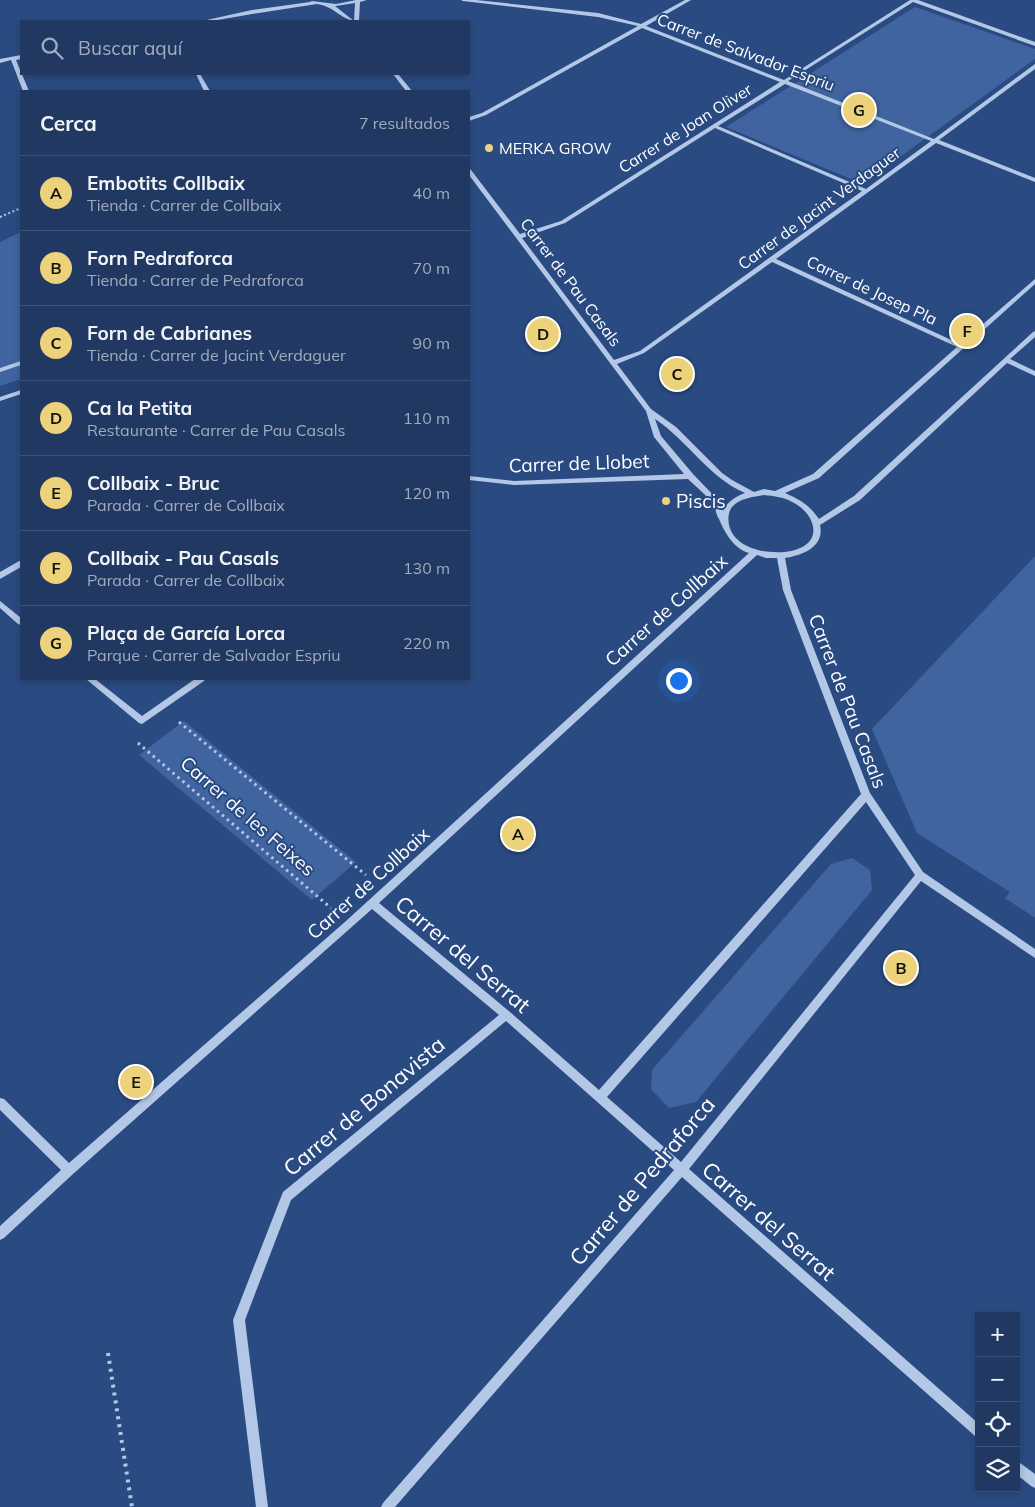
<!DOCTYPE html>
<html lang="es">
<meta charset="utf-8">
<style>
:root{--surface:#203862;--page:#2d436b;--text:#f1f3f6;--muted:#a2acbe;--line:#3d5277;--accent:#ecd27a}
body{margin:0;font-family:Mulish,sans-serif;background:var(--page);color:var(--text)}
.controls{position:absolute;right:15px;bottom:15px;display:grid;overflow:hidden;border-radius:0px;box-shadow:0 2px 8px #0003}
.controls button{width:45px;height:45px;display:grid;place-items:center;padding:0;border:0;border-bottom:1px solid var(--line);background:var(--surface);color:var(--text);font:25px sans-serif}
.you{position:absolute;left:678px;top:680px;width:18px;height:18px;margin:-12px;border:4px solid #fff;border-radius:50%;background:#1a73e8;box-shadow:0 0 0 8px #1a73e833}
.badge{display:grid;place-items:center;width:32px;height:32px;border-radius:50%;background:var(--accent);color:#111;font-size:16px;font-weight:700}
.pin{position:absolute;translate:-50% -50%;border:2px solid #fff;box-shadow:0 1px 5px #0006}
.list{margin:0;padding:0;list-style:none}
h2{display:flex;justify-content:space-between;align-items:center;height:65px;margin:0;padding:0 20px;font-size:21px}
h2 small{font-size:16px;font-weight:400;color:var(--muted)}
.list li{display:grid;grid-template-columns:32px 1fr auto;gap:15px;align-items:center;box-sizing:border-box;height:75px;padding:0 20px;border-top:1px solid var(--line)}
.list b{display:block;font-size:19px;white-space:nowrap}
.list p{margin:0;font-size:16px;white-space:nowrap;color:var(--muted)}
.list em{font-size:16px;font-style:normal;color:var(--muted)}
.icon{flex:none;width:28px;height:28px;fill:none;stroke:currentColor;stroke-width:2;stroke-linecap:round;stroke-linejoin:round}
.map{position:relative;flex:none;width:1035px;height:1507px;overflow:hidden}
.search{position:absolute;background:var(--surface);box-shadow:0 2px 8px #0003;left:20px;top:20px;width:450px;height:55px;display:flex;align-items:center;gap:12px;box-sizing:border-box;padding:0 18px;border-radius:0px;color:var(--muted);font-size:19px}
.panel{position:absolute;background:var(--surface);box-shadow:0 2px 8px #0003;left:20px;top:90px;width:450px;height:590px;border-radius:0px}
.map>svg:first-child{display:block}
.green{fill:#3f649f}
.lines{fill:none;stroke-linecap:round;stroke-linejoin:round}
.path-far2{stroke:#b3c7e6;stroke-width:2;stroke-dasharray:2 2.5;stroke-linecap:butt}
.path-far1{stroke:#b3c7e6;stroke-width:3;stroke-dasharray:2.5 4;stroke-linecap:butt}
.path{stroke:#b3c7e6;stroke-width:4;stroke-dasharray:3 5;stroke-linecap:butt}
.minor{fill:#b3c7e6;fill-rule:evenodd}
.poi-dot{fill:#ecd27a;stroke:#2a4b82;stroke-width:2}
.labels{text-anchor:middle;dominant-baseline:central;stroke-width:4;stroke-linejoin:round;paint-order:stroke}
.far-street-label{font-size:16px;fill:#fff;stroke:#2a4b82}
.far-poi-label{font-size:16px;fill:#fff;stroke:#2a4b82;text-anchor:start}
.street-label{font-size:19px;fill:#fff;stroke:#2a4b82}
.poi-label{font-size:19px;fill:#fff;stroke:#2a4b82;text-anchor:start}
.near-street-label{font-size:22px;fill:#fff;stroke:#2a4b82}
</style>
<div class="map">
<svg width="1035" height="1507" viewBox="0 0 1035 1507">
<rect width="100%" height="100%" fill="#2a4b82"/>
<g class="green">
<path d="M915,7L1035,49V59L863,184L726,127Z"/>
<path d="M21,232V379L0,386V242Z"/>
<path d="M1035,556V918L1005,898L1010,892L917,833L872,729Z"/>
<path d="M184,721L356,862L312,900L139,755Z"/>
<path d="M852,858L870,870L872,890L696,1102L669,1108L651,1089L652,1070L831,864Z"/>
</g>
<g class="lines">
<path class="path-far2" d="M0,217L21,208"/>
<g class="path-far1">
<path d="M179,722L366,875"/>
<path d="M138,743L331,908"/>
</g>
<path class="path" d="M108,1353L132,1507"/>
<g class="minor">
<path d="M356,0H367L360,2L359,21C340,21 337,7 317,4L252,14L212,21H202L252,10L310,2L312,1L336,4ZM355,3L354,21L335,6H336Z"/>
<path d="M461,0H476L598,13L641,24L685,0H691L646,26L784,80L910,0H918L1035,42V46L913,2L788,81L934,139L1035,64V69L939,140L1035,178V182L936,143L776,259L960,344L1035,279V284L819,478L785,493C801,500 809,505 819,519L854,496L1033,332L1035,331V337L1010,359L1035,371V376L1007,363L860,500L820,525C825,547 802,555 785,558L791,590L870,793L923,872L1035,949V958L921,881L689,1169L979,1424V1438L975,1436L682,1177L395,1507H381L383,1503L674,1170L506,1021L291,1200L245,1320L268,1507H256L233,1320L283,1192L499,1015L372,909L73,1174L4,1238L0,1240V1226L61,1170L0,1110V1098L4,1099L69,1163L346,921L749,553C733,548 725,533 719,519C716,515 716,509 713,505C707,495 696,487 688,479L514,485L469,480V476L514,481L684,474L654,437L646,411L469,175V169L471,170L520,234L561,221L780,82L642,28L486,115L469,121V117L482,113L638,26L598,17L463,1ZM785,84L931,141L866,189L718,126ZM715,128L862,191L640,351L614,360L522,238L565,223ZM772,262L957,347L813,474L775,491L764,489L754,492L732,480L722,473L676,427L651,409L617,364L644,353ZM655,419C688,441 708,477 745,493C736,496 727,502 723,511L719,501L693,474L661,436ZM764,495C774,496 784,497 794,503C815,514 824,542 795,550C774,556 735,551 729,525C728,519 728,512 732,507C740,498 753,497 764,495ZM757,555L766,558H777L783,590L861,794L599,1090L510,1012L379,903ZM866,802L915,875L681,1162L607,1097Z"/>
<path d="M21,55V59L16,60L29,91H23L11,60L0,63V59Z"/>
<path d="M196,74H200L210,91H204Z"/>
<path d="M393,74H398L412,91H406Z"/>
<path d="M21,361V365L0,372V368Z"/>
<path d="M21,390V394L0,401V397Z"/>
<path d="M21,560V567L0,579V572Z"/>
<path d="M0,601L21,618V625L18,624L0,608Z"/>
<path d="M86,679H95L142,716L195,679H205L204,681L142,724L139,723Z"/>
<path d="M1016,1460L1035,1474V1488L1031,1486L1016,1474Z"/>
</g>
</g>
<g class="poi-dot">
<circle cx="489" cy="148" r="5"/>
<circle cx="666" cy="501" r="5"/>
</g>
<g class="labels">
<g class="far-street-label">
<text transform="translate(746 52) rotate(21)">Carrer de Salvador Espriu</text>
<text transform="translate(685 128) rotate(-32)">Carrer de Joan Oliver</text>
<text transform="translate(819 208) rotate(-36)">Carrer de Jacint Verdaguer</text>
<text transform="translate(571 282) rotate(53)">Carrer de Pau Casals</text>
<text transform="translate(872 290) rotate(25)">Carrer de Josep Pla</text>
</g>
<g class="far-poi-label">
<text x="499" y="148">MERKA GROW</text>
</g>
<g class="street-label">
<text transform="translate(579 463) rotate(-2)">Carrer de Llobet</text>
<text transform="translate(666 610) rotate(-42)">Carrer de Collbaix</text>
<text transform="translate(848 701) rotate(69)">Carrer de Pau Casals</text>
<text transform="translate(248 816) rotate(41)">Carrer de les Feixes</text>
<text transform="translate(368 883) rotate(-42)">Carrer de Collbaix</text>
</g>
<g class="poi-label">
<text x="676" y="501">Piscis</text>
</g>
<g class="near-street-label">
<text transform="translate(463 954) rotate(40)">Carrer del Serrat</text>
<text transform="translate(364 1106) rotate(-40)">Carrer de Bonavista</text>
<text transform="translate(642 1181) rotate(-50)">Carrer de Pedraforca</text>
<text transform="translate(769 1221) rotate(41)">Carrer del Serrat</text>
</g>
</g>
</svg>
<div class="controls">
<button>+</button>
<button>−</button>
<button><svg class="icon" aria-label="locate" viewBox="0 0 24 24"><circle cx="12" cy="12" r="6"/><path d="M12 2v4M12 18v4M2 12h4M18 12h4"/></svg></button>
<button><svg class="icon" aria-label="layers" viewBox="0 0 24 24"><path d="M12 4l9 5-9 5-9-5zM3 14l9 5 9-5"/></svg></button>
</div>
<div class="you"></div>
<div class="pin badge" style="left:518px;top:834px">A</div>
<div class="pin badge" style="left:901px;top:968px">B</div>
<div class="pin badge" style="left:677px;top:374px">C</div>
<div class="pin badge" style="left:543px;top:334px">D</div>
<div class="pin badge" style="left:136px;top:1082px">E</div>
<div class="pin badge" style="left:967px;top:331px">F</div>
<div class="pin badge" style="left:859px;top:110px">G</div>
<div class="search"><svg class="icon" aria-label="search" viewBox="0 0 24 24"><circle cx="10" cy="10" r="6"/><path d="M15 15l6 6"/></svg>Buscar aquí</div>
<section class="panel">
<h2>Cerca<small>7 resultados</small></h2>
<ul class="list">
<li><span class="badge">A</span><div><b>Embotits Collbaix</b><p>Tienda · Carrer de Collbaix</p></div><em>40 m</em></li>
<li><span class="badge">B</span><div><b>Forn Pedraforca</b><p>Tienda · Carrer de Pedraforca</p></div><em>70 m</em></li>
<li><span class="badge">C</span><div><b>Forn de Cabrianes</b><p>Tienda · Carrer de Jacint Verdaguer</p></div><em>90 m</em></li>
<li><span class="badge">D</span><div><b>Ca la Petita</b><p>Restaurante · Carrer de Pau Casals</p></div><em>110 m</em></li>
<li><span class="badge">E</span><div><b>Collbaix - Bruc</b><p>Parada · Carrer de Collbaix</p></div><em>120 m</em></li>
<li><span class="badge">F</span><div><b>Collbaix - Pau Casals</b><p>Parada · Carrer de Collbaix</p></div><em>130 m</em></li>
<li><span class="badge">G</span><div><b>Plaça de García Lorca</b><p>Parque · Carrer de Salvador Espriu</p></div><em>220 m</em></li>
</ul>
</section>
</div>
